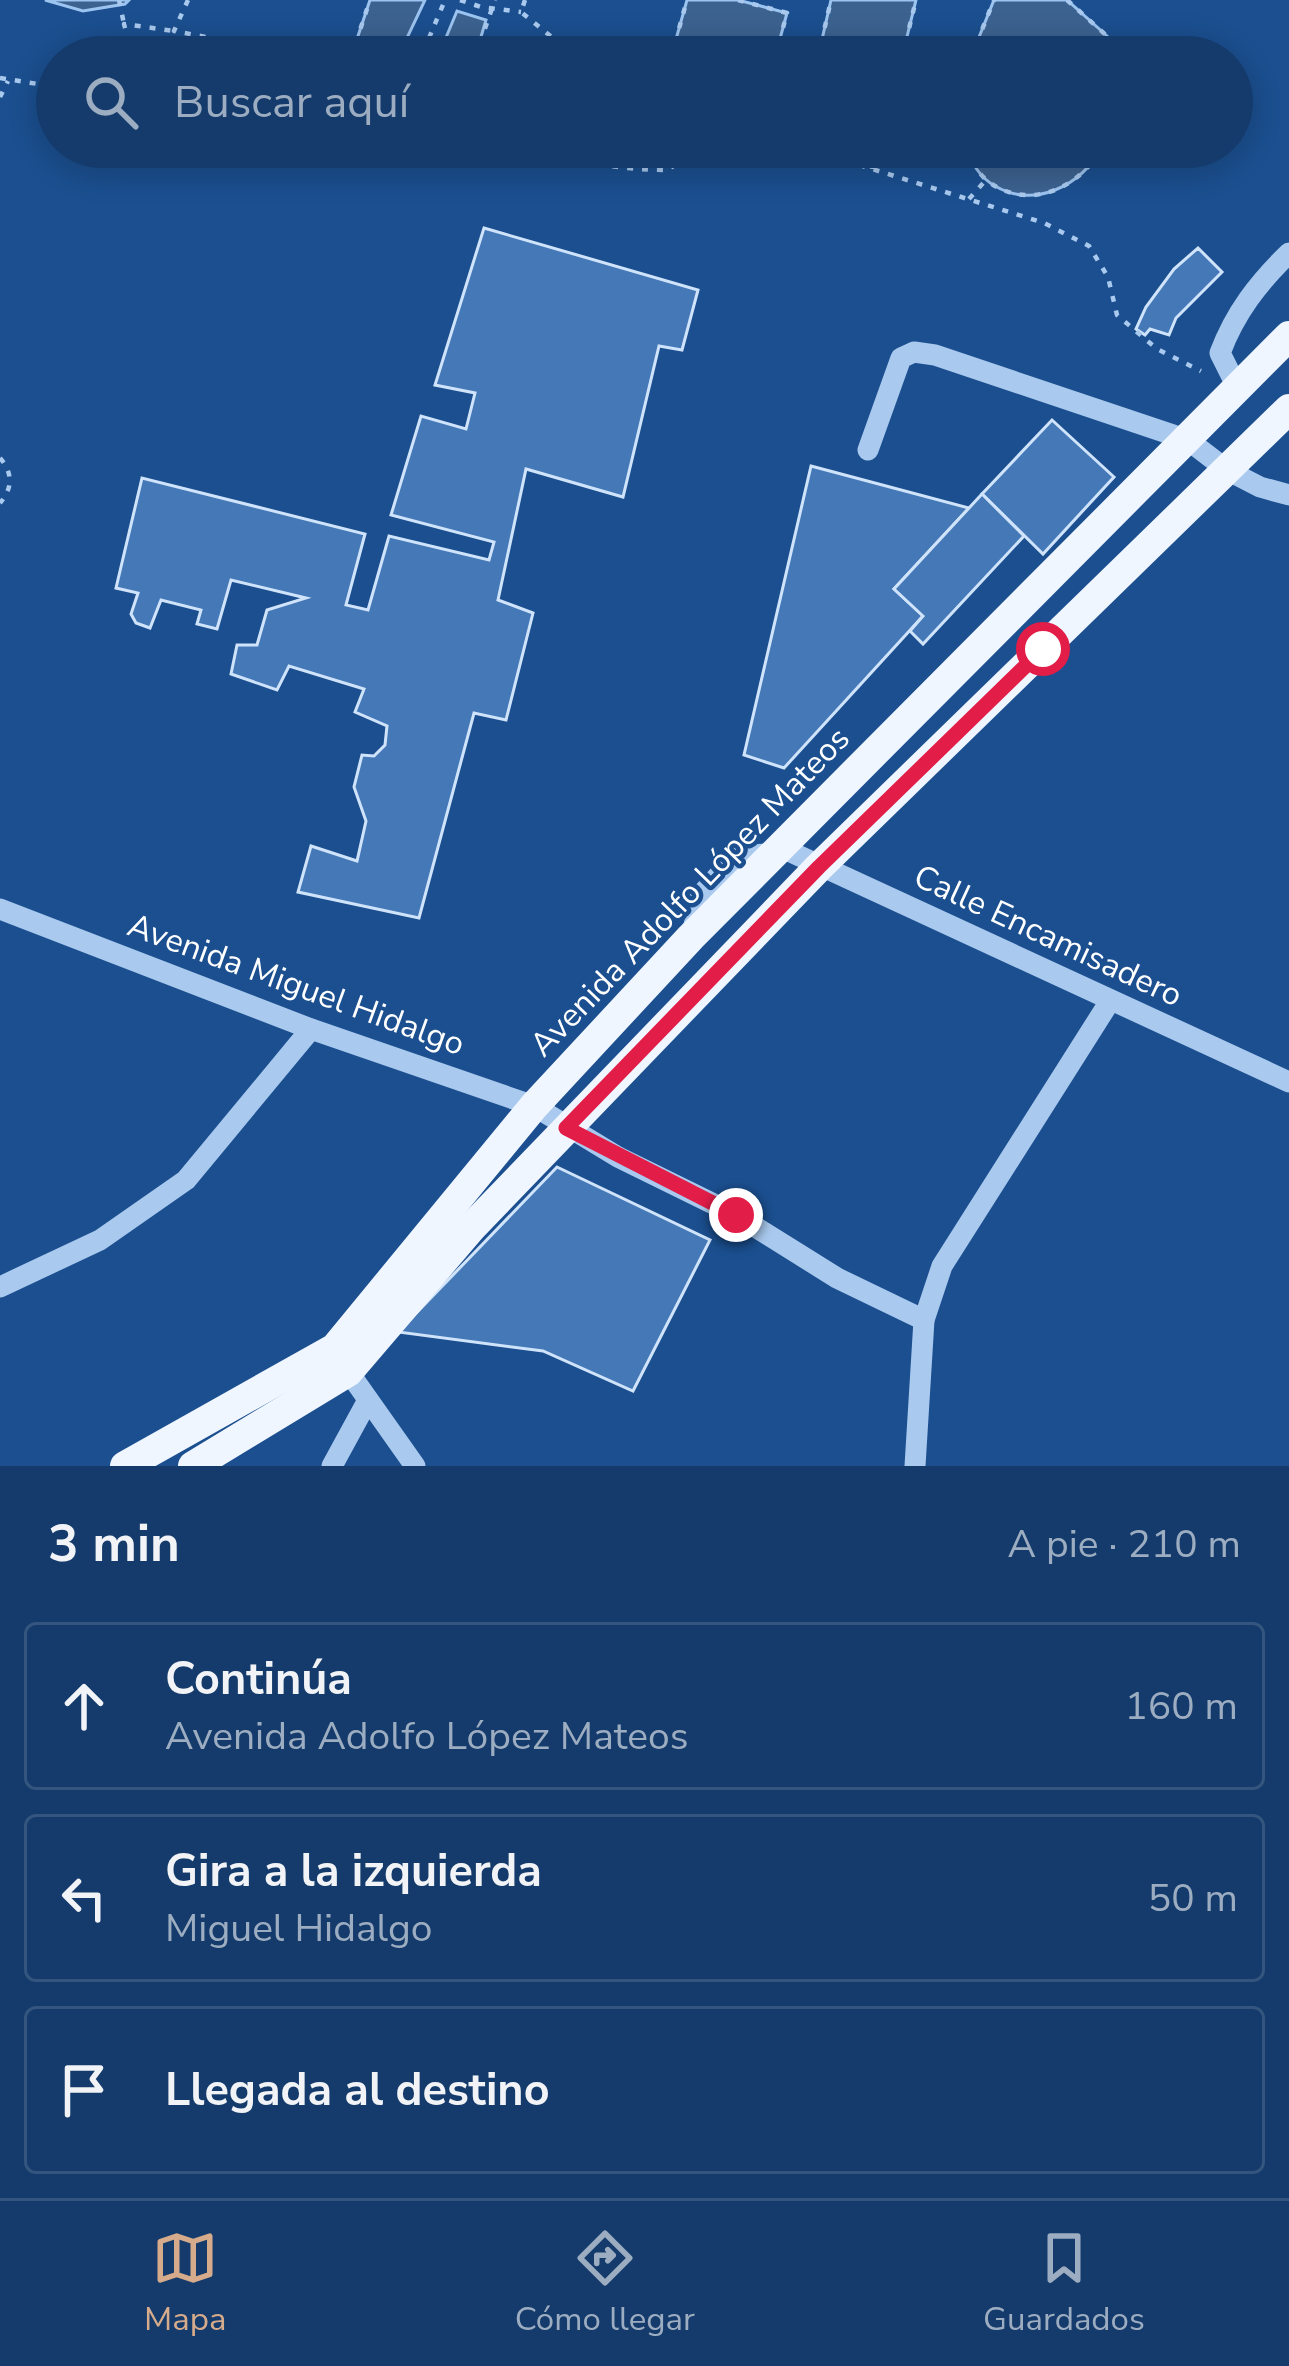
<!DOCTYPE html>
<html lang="es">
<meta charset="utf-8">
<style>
:root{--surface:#143b6b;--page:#1d4271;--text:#f1f3f6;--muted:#9dadc1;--line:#33557e;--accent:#d6ab8b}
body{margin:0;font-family:"Nunito Sans",sans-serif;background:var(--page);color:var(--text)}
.stop{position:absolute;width:36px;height:36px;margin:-27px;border:9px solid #e11d48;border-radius:50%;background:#fff}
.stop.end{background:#e11d48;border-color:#fff;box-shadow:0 3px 12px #0008}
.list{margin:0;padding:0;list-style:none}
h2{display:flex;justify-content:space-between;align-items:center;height:156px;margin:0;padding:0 48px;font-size:51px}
h2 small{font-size:39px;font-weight:400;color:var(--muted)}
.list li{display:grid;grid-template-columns:78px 1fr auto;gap:36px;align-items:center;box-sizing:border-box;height:168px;margin:0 24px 24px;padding:0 24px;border:3px solid var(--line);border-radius:12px}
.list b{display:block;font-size:45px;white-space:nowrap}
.list p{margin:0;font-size:39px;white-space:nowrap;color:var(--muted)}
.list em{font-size:39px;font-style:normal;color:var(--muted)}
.icon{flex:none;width:66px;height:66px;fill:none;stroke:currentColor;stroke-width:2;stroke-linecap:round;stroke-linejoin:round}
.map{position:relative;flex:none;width:1289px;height:1466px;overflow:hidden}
.search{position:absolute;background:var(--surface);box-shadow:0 6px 30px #0003;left:36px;right:36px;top:36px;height:132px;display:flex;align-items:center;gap:30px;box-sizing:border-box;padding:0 42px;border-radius:66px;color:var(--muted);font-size:45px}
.sheet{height:732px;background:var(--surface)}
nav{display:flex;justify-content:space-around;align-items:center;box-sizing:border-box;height:168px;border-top:3px solid var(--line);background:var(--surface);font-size:33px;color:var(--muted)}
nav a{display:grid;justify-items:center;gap:6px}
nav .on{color:var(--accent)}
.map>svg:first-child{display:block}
.water{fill:#3c6290;stroke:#9cc4f0;stroke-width:3}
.building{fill:#4478b7;stroke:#cfe3fa;stroke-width:3}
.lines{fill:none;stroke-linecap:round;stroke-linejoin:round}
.path{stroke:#a9c9ee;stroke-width:4.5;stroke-dasharray:6 9;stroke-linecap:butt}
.minor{stroke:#a9c9ee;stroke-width:21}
.major{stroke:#f0f6ff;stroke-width:30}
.route{stroke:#e11d48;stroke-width:15}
.labels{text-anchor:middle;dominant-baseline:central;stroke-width:9;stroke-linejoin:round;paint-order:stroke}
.street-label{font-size:33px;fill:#fff;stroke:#1b4f8f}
</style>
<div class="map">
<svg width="1289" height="1466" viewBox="0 0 1289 1466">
<rect width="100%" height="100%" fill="#1b4f8f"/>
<g class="water">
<path d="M45,0H129L125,4L83,11Z"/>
<path d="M370,0H425L405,42L440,52L457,11L486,20L475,57H351Z"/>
<path d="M687,0H738L787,13L775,57H671Z"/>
<path d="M831,0H916L902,57H818Z"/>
<path d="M994,0H1067L1107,36L1103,57H971Z"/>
<path d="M968,147H1102C1081,186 1035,209 995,186C981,178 970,163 968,147Z"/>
</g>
<g class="building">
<path d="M484,228L698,290L682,350L659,346L623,497L526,469L498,600L533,613L506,720L474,713L419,918L298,892L311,846L357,861L366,821L354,787L362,755L374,756L385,745L387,726L355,712L364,689L289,666L277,690L231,674L237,645H257L267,610L306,598L231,580L217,629L197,624L201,610L161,600L150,628L136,623L131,614L138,593L116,588L142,478L365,534L346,605L368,610L389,536L489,560L494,542L391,515L421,416L466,429L475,393L435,385Z"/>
<path d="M1198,248L1222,272L1176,318L1169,335L1150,329L1145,335L1136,329L1146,307L1174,269Z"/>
<path d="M1052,420L1114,477L1043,554L982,494Z"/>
<path d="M811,466L969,508L894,589L923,616L784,768L744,755Z"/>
<path d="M982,494L1024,536L923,644L910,631L923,616L894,589Z"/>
<path d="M557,1167L710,1240L633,1391L543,1351L398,1332Z"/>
</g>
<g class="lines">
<g class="path">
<path d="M119,0L124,24"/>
<path d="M188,0L174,31L314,57"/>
<path d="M460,0L481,7L521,12"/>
<path d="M525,0L521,12L576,57"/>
<path d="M738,0L787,13L780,39"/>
<path d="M1067,0L1107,36L1103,57"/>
<path d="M429,38L445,0"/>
<path d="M133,57L124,24L174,31"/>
<path d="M351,57L370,0"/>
<path d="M475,57L495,0"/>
<path d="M671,57L687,0"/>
<path d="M729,57H730"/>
<path d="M775,57L780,39L820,47"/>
<path d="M818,57L831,0"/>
<path d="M902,57L916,0"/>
<path d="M971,57L994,0"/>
<path d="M0,78L57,87"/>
<path d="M0,97L8,81"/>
<path d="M540,147C584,164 623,170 670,170L685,147"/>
<path d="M802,147L1044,223L1089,246L1108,277L1117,315L1157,349L1201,371"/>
<path d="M968,147C970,163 981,178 995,186C1035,209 1081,186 1102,147"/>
<path d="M872,169L875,147"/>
<path d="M969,199L985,181"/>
<path d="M0,458C13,473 13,488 0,503"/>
</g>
<g class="minor">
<path d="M1238,389L1220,353C1235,313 1258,283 1289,253"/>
<path d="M868,450L901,358L914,352L935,355L1188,440L1227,470L1260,487L1289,495"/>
<path d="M780,847L1289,1082"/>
<path d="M0,909L311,1029L534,1106L618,1157L736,1215L837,1278L924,1320"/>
<path d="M692,935L700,896L737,855L773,854"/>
<path d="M0,1287L100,1240L186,1180L311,1029"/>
<path d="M343,1364L415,1466"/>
<path d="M332,1466L368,1400"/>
<path d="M915,1466L924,1320L942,1266L1110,1001"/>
</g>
<g class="major">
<path d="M125,1466L335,1348L534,1106L691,937L1289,336"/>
<path d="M193,1466L348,1372L472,1227L819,867L1289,409"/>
</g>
</g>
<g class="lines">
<path class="route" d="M736,1215L566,1128L819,867L1043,649"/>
</g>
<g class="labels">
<g class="street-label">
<text transform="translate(690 892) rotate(-46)">Avenida Adolfo López Mateos</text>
<text transform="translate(1048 936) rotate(25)">Calle Encamisadero</text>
<text transform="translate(296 985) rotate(20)">Avenida Miguel Hidalgo</text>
</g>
</g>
</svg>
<div class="stop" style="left:1043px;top:649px"></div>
<div class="stop end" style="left:736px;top:1215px"></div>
<div class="search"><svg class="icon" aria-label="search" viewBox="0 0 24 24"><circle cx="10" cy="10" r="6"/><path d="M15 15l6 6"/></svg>Buscar aquí</div>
</div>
<section class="sheet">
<h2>3 min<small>A pie · 210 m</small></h2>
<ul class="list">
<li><svg class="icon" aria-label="ahead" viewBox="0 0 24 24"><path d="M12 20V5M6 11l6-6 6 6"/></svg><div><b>Continúa</b><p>Avenida Adolfo López Mateos</p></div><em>160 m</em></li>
<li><svg class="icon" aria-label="left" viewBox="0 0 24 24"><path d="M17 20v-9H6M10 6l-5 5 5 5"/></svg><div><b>Gira a la izquierda</b><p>Miguel Hidalgo</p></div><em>50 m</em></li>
<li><svg class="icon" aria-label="arrive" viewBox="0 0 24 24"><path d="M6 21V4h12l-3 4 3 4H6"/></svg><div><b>Llegada al destino</b></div></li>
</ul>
</section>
<nav>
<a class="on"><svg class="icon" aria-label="map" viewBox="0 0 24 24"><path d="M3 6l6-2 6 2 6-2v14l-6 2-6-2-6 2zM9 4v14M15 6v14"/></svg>Mapa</a>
<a><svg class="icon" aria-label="directions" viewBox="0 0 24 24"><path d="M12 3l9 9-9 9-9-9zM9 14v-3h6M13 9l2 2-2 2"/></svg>Cómo llegar</a>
<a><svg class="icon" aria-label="saved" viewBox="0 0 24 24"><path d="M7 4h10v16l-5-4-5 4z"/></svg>Guardados</a>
</nav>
